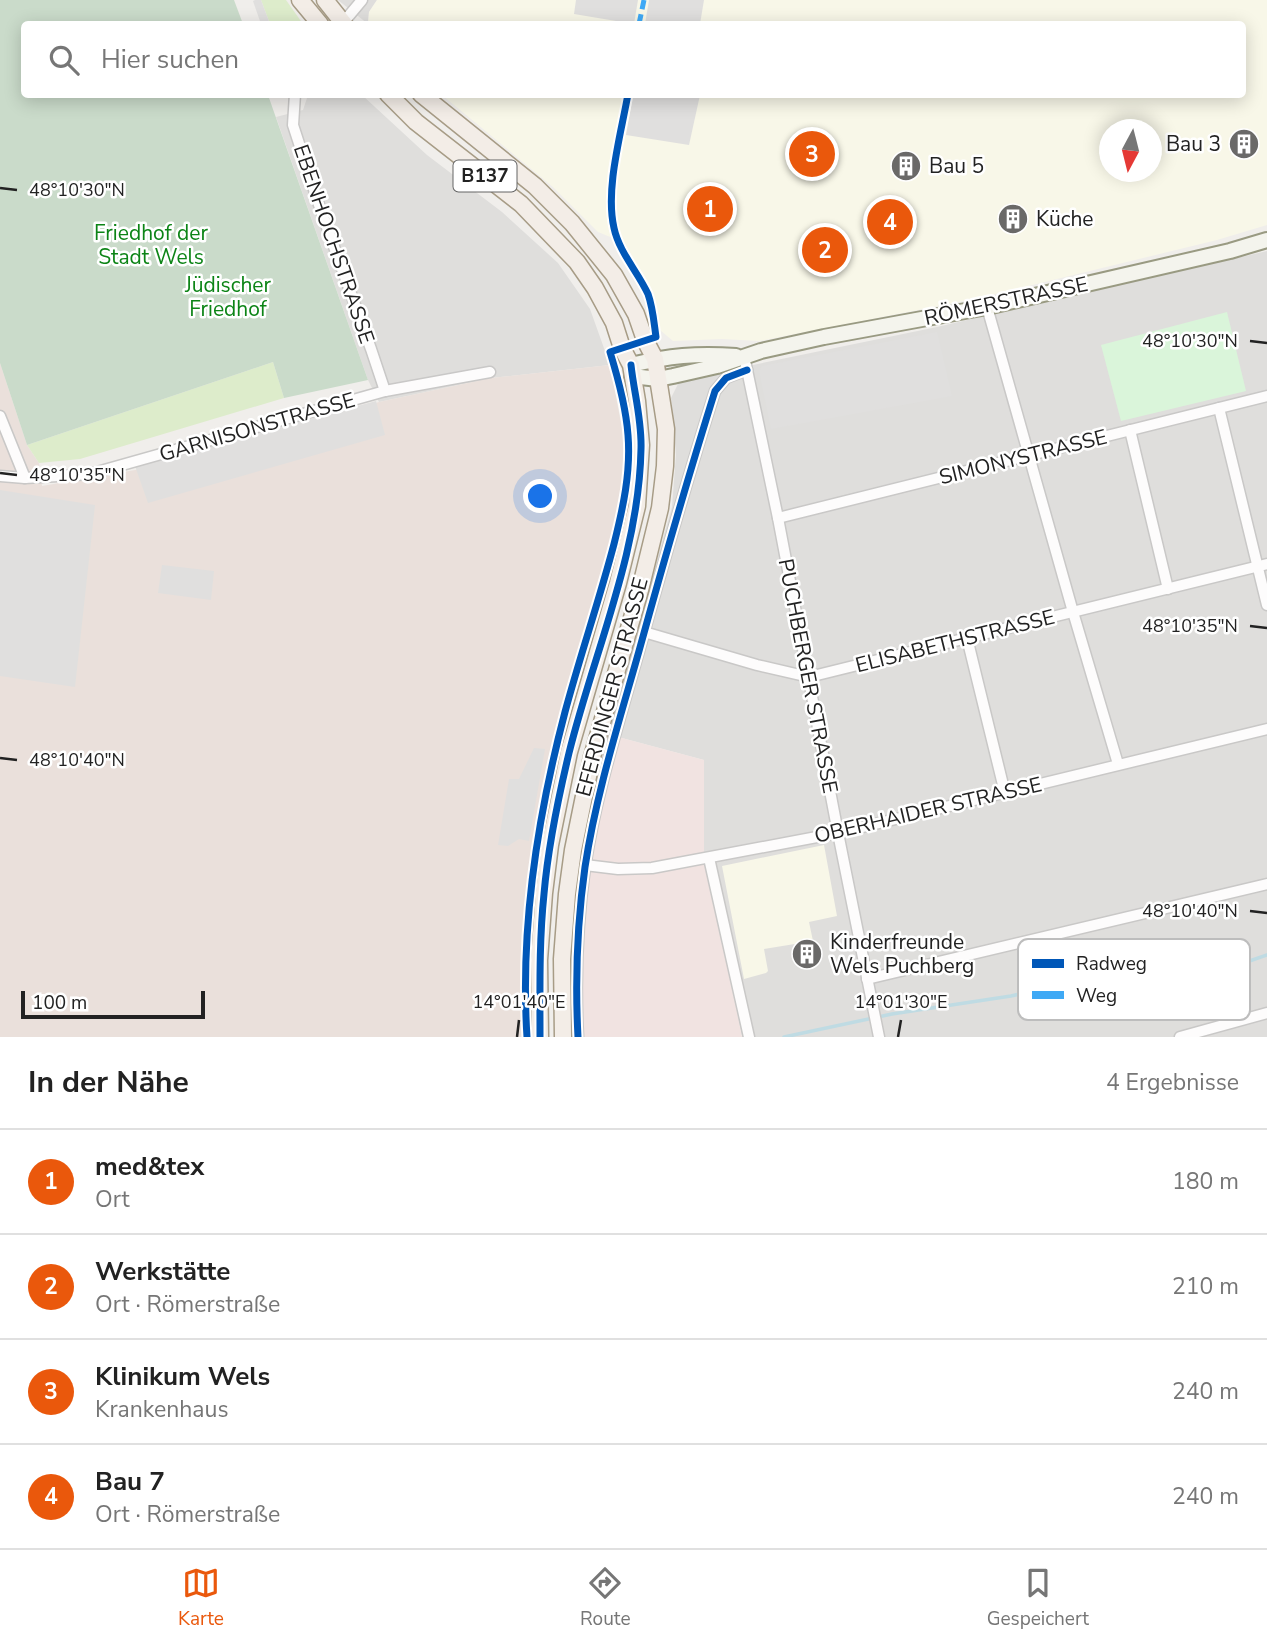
<!DOCTYPE html>
<html lang="de">
<meta charset="utf-8">
<style>
:root{--surface:#fff;--page:#f6f6f6;--text:#222;--muted:#767676;--line:#e0e0e0;--accent:#ea580c}
body{margin:0;font-family:"Nunito Sans",sans-serif;background:var(--page);color:var(--text)}
.compass{position:absolute;left:1099px;top:119px;width:63px;height:63px;border-radius:50%;background:var(--surface);box-shadow:0 4px 18px #0003;rotate:187deg}
.scale{position:absolute;left:21px;bottom:18px;width:184px;box-sizing:border-box;padding-left:7px;border:4px solid #222;border-top:0;font-size:19px;line-height:24px;white-space:nowrap;color:#222;-webkit-text-stroke:5px #fff;paint-order:stroke}
.you{position:absolute;left:541px;top:497px;width:24px;height:24px;margin:-18px;border:5px solid #fff;border-radius:50%;background:#1a73e8;box-shadow:0 0 0 10px #1a73e833}
.badge{display:grid;place-items:center;width:46px;height:46px;border-radius:50%;background:var(--accent);color:#fff;font-size:23px;font-weight:700}
.pin{position:absolute;translate:-50% -50%;border:4px solid #fff;box-shadow:0 2px 7px #0006}
.list{margin:0;padding:0;list-style:none}
h2{display:flex;justify-content:space-between;align-items:center;height:91px;margin:0;padding:0 28px;font-size:30px}
h2 small{font-size:23px;font-weight:400;color:var(--muted)}
.list li{display:grid;grid-template-columns:46px 1fr auto;gap:21px;align-items:center;box-sizing:border-box;height:105px;padding:0 28px;border-top:2px solid var(--line)}
.list b{display:block;font-size:26px;white-space:nowrap}
.list p{margin:0;font-size:23px;white-space:nowrap;color:var(--muted)}
.list em{font-size:23px;font-style:normal;color:var(--muted)}
.icon{flex:none;width:38px;height:38px;fill:none;stroke:currentColor;stroke-width:2;stroke-linecap:round;stroke-linejoin:round}
.map{position:relative;flex:none;width:1267px;height:1037px;overflow:hidden}
.search{position:absolute;background:var(--surface);box-shadow:0 4px 18px #0003;left:21px;right:21px;top:21px;height:77px;display:flex;align-items:center;gap:18px;box-sizing:border-box;padding:0 24px;border-radius:7px;color:var(--muted);font-size:26px}
.sheet{height:511px;background:var(--surface)}
nav{display:flex;justify-content:space-around;align-items:center;box-sizing:border-box;height:98px;border-top:2px solid var(--line);background:var(--surface);font-size:19px;color:var(--muted)}
nav a{display:grid;justify-items:center;gap:4px}
nav .on{color:var(--accent)}
.map>svg:first-child{display:block}
.residential{fill:#dfdedc}
.commercial{fill:#f1e3e1}
.education{fill:#f8f7e8;fill-rule:evenodd}
.military{fill:#eae0db}
.grass{fill:#ddeccb}
.cemetery{fill:#cadbca}
.park{fill:#daf5da}
.parking{fill:#e0dfde}
.lines{fill:none;stroke-linecap:round;stroke-linejoin:round}
.stream{stroke:#bfdbe3;stroke-width:3.5}
.street-casing{stroke:#c9c8c7;stroke-width:13}
.secondary-casing{stroke:#999a82;stroke-width:18}
.primary-casing{stroke:#a79c86;stroke-width:19}
.street{stroke:#fdfcfc;stroke-width:10}
.secondary{stroke:#f4f4ed;stroke-width:14}
.primary{stroke:#f3ede7;stroke-width:16}
.quiet{stroke:#3fa9f5;stroke-width:5;stroke-dasharray:10 5;stroke-linecap:butt}
.cycleway-casing{stroke:#fff;stroke-width:11}
.cycleway{stroke:#0057b8;stroke-width:7}
.ticks{fill:none;stroke:#222;stroke-width:2.5}
.labels{text-anchor:middle;dominant-baseline:central;stroke-width:5;stroke-linejoin:round;paint-order:stroke}
.shield{fill:#fff;stroke:#646464;stroke-width:2}
.shield-label{font-size:19px;font-weight:bold;fill:#222}
.poi-label{font-size:21px;fill:#222;stroke:#fff;text-anchor:start}
.park-label{font-size:21px;fill:#0c8416;stroke:#fff}
.street-label{font-size:21px;fill:#222;stroke:#fff}
.key{fill:#fff;stroke:#bdbdbd;stroke-width:2}
.key-label{font-size:19px;fill:#222}
.ticks-label{font-size:18px;text-anchor:middle;fill:#222;stroke:#fff;stroke-width:5;stroke-linejoin:round;paint-order:stroke}
</style>
<div class="map">
<svg width="1267" height="1037" viewBox="0 0 1267 1037">
<rect width="100%" height="100%" fill="#f0eeeb"/>
<g class="residential">
<path d="M338,0H377L369,12L368,24Z"/>
<path d="M308,95H362L427,155L502,212L558,263L590,309L610,365L491,378L379,402L368,380L276,117L303,110Z"/>
<path d="M1267,251V1037H742L704,851V760L607,734L672,507L676,455L671,398L680,380L937,327Z"/>
</g>
<path class="commercial" d="M607,734L704,760V851L742,1037H573L571,951L577,877L593,793Z"/>
<g class="education">
<path d="M377,0H1267V225L1217,240L979,298L759,341L722,339L673,341L660,330L651,292L625,243L598,232L553,187L442,95L1242,94V24H368L369,12ZM1110,130H1152V172H1110Z"/>
<path d="M824,845L837,916L809,922L813,941L764,949L768,971L766,973L744,979L722,866Z"/>
</g>
<path class="military" d="M0,363L27,445L39,463L42,486L141,469L379,402L491,378L610,365L624,439V482L611,548L560,716L532,852L523,951L525,1037H0Z"/>
<g class="grass">
<path d="M261,0H286L303,24H270Z"/>
<path d="M273,362L284,398L80,459L39,463L27,445Z"/>
</g>
<path class="cemetery" d="M0,0H234L243,24H24V94L268,95L368,380L284,398L273,362L27,445L0,363Z"/>
<path class="park" d="M1227,312L1246,391L1121,421L1101,345Z"/>
<g class="parking">
<path d="M255,0H261L270,24H261L253,1Z"/>
<path d="M576,0H638L634,24L574,14Z"/>
<path d="M649,0H704L700,24H645Z"/>
<path d="M633,95H700L689,145L626,135Z"/>
<path d="M937,332L952,396L771,429L759,371L762,366Z"/>
<path d="M376,401L385,435L148,503L135,466Z"/>
<path d="M0,490L95,505L75,687L0,676Z"/>
<path d="M162,565L214,571L211,600L158,593Z"/>
<path d="M534,748L545,749L529,841L519,839L508,846L498,845L509,779H519Z"/>
</g>
<g class="lines">
<path class="stream" d="M784,1037L892,1014L1011,996L1155,962L1190,975L1238,965L1267,955"/>
<g class="street-casing">
<g id="street">
<path d="M342,24L362,0"/>
<path d="M295,94L293,125L320,208L371,349L385,391"/>
<path d="M987,307L1073,612L1118,764"/>
<path d="M746,365L778,518L838,833L879,1037"/>
<path d="M1219,408L1267,605"/>
<path d="M0,416L25,478"/>
<path d="M1130,430L1168,589"/>
<path d="M0,476L25,478L90,474L385,391L490,372"/>
<path d="M778,518L1267,396"/>
<path d="M644,632L757,665L809,677L1267,564"/>
<path d="M967,638L1005,793"/>
<path d="M709,858L749,1037"/>
<path d="M585,865L618,869L652,868L838,833L1267,729"/>
<path d="M867,979L1267,884"/>
<path d="M578,1037C575,980 577,924 585,867C596,794 619,722 639,651C663,564 688,477 715,391L726,378L747,370"/>
<path d="M1180,1037L1267,1013"/>
</g>
</g>
<g class="secondary-casing">
<g id="secondary">
<path d="M631,365C669,356 696,353 736,356"/>
<path d="M632,376L658,379L673,376L717,366L761,351L824,337L987,307L1230,251L1267,240"/>
</g>
</g>
<g class="primary-casing">
<g id="primary">
<path d="M300,0L320,24"/>
<path d="M325,0L344,24"/>
<path d="M388,94L416,122L521,204L577,262L595,288L614,323L622,348L631,365L637,401L641,445L637,506L618,583L569,752L550,845L544,893L539,960L540,1037"/>
<path d="M421,94L535,186L572,223L614,275L636,314L645,340L655,359L666,429L665,466L660,508L640,590L592,757L573,850L567,894L562,959L563,1037"/>
</g>
</g>
<use href="#street" class="street"/>
<use href="#secondary" class="secondary"/>
<use href="#primary" class="primary"/>
<path class="quiet" d="M639,24L644,0"/>
<g class="cycleway-casing">
<g id="cycleway">
<path d="M527,1037C520,928 537,818 565,712C580,656 599,601 614,544C623,508 631,472 628,435C626,407 618,378 610,352L656,337C654,323 653,308 648,294C638,272 619,252 614,228C605,189 621,134 628,94"/>
<path d="M540,1037C540,989 539,942 544,894C548,847 558,799 569,753C594,652 639,554 641,449C642,420 634,393 631,365"/>
<path d="M578,1037C575,980 577,924 585,867C596,794 619,722 639,651C663,564 688,477 715,391L726,378L747,370"/>
</g>
</g>
<use href="#cycleway" class="cycleway"/>
</g>
<path class="ticks" d="M0,188L17,190M1250,341L1267,343M0,473L17,475M1250,626L1267,628M0,758L17,760M1250,911L1267,913M517,1037L519,1020M898,1037L901,1020"/>
<defs>
<g id="building-disc" transform="scale(1.575)"><circle r="9.5" fill="#6a6968" stroke="#fff"/><path d="M-4-6H4V6H1V3H-1V6H-4ZM-2.5-4.3h1.7v1.8h-1.7ZM.8-4.3h1.7v1.8H.8ZM-2.5-1h1.7V.8h-1.7ZM.8-1h1.7V.8H.8Z" fill="#fff"/></g>
</defs>
<g fill-rule="evenodd">
<use href="#building-disc" x="1244" y="144"/>
<use href="#building-disc" x="906" y="166"/>
<use href="#building-disc" x="1013" y="219"/>
<use href="#building-disc" x="807" y="954"/>
</g>
<g class="labels">
<rect class="shield" x="453.5" y="160.5" width="63" height="31" rx="5"/>
<g class="shield-label">
<text x="485" y="176">B137</text>
</g>
<g class="poi-label">
<text x="1221" y="144" text-anchor="end">Bau 3</text>
<text x="929" y="166">Bau 5</text>
<text x="1036" y="219">Küche</text>
<text x="830" y="942">Kinderfreunde<tspan x="830" dy="24">Wels Puchberg</tspan></text>
</g>
<g class="park-label">
<text x="151" y="233">Friedhof der<tspan x="151" dy="24">Stadt Wels</tspan></text>
<text x="228" y="285">Jüdischer<tspan x="228" dy="24">Friedhof</tspan></text>
</g>
<g class="street-label">
<text transform="translate(334 244) rotate(71)">EBENHOCHSTRASSE</text>
<text transform="translate(1006 301) rotate(-12)">RÖMERSTRASSE</text>
<text transform="translate(257 427) rotate(-16)">GARNISONSTRASSE</text>
<text transform="translate(1023 457) rotate(-14)">SIMONYSTRASSE</text>
<text transform="translate(955 641) rotate(-14)">ELISABETHSTRASSE</text>
<text transform="translate(808 676) rotate(79)">PUCHBERGER STRASSE</text>
<text transform="translate(612 687) rotate(-75)">EFERDINGER STRASSE</text>
<text transform="translate(928 810) rotate(-13)">OBERHAIDER STRASSE</text>
</g>
</g>
<rect x="1018" y="939" width="232" height="81" rx="10" class="key"/>
<rect x="1032" y="959" width="32" height="9" fill="#0057b8"/>
<rect x="1032" y="991" width="32" height="8" fill="#3fa9f5"/>
<g class="key-label">
<text x="1076" y="970">Radweg</text>
<text x="1076" y="1002">Weg</text>
</g>
<g class="ticks-label">
<text x="77" y="196">48°10'30"N</text>
<text x="1190" y="347">48°10'30"N</text>
<text x="77" y="481">48°10'35"N</text>
<text x="1190" y="632">48°10'35"N</text>
<text x="77" y="766">48°10'40"N</text>
<text x="1190" y="917">48°10'40"N</text>
<text x="519" y="1008">14°01'40"E</text>
<text x="901" y="1008">14°01'30"E</text>
</g>
</svg>
<svg class="compass" viewBox="-18 -18 36 36"><path d="M0-13l5 13h-10z" fill="#e53935"/><path d="M0 13l5-13h-10z" fill="#767676"/></svg>
<div class="scale">100 m</div>
<div class="you"></div>
<div class="pin badge" style="left:710px;top:209px">1</div>
<div class="pin badge" style="left:825px;top:250px">2</div>
<div class="pin badge" style="left:812px;top:154px">3</div>
<div class="pin badge" style="left:890px;top:222px">4</div>
<div class="search"><svg class="icon" aria-label="search" viewBox="0 0 24 24"><circle cx="10" cy="10" r="6"/><path d="M15 15l6 6"/></svg>Hier suchen</div>
</div>
<section class="sheet">
<h2>In der Nähe<small>4 Ergebnisse</small></h2>
<ul class="list">
<li><span class="badge">1</span><div><b>med&amp;tex</b><p>Ort</p></div><em>180 m</em></li>
<li><span class="badge">2</span><div><b>Werkstätte</b><p>Ort · Römerstraße</p></div><em>210 m</em></li>
<li><span class="badge">3</span><div><b>Klinikum Wels</b><p>Krankenhaus</p></div><em>240 m</em></li>
<li><span class="badge">4</span><div><b>Bau 7</b><p>Ort · Römerstraße</p></div><em>240 m</em></li>
</ul>
</section>
<nav>
<a class="on"><svg class="icon" aria-label="map" viewBox="0 0 24 24"><path d="M3 6l6-2 6 2 6-2v14l-6 2-6-2-6 2zM9 4v14M15 6v14"/></svg>Karte</a>
<a><svg class="icon" aria-label="directions" viewBox="0 0 24 24"><path d="M12 3l9 9-9 9-9-9zM9 14v-3h6M13 9l2 2-2 2"/></svg>Route</a>
<a><svg class="icon" aria-label="saved" viewBox="0 0 24 24"><path d="M7 4h10v16l-5-4-5 4z"/></svg>Gespeichert</a>
</nav>
